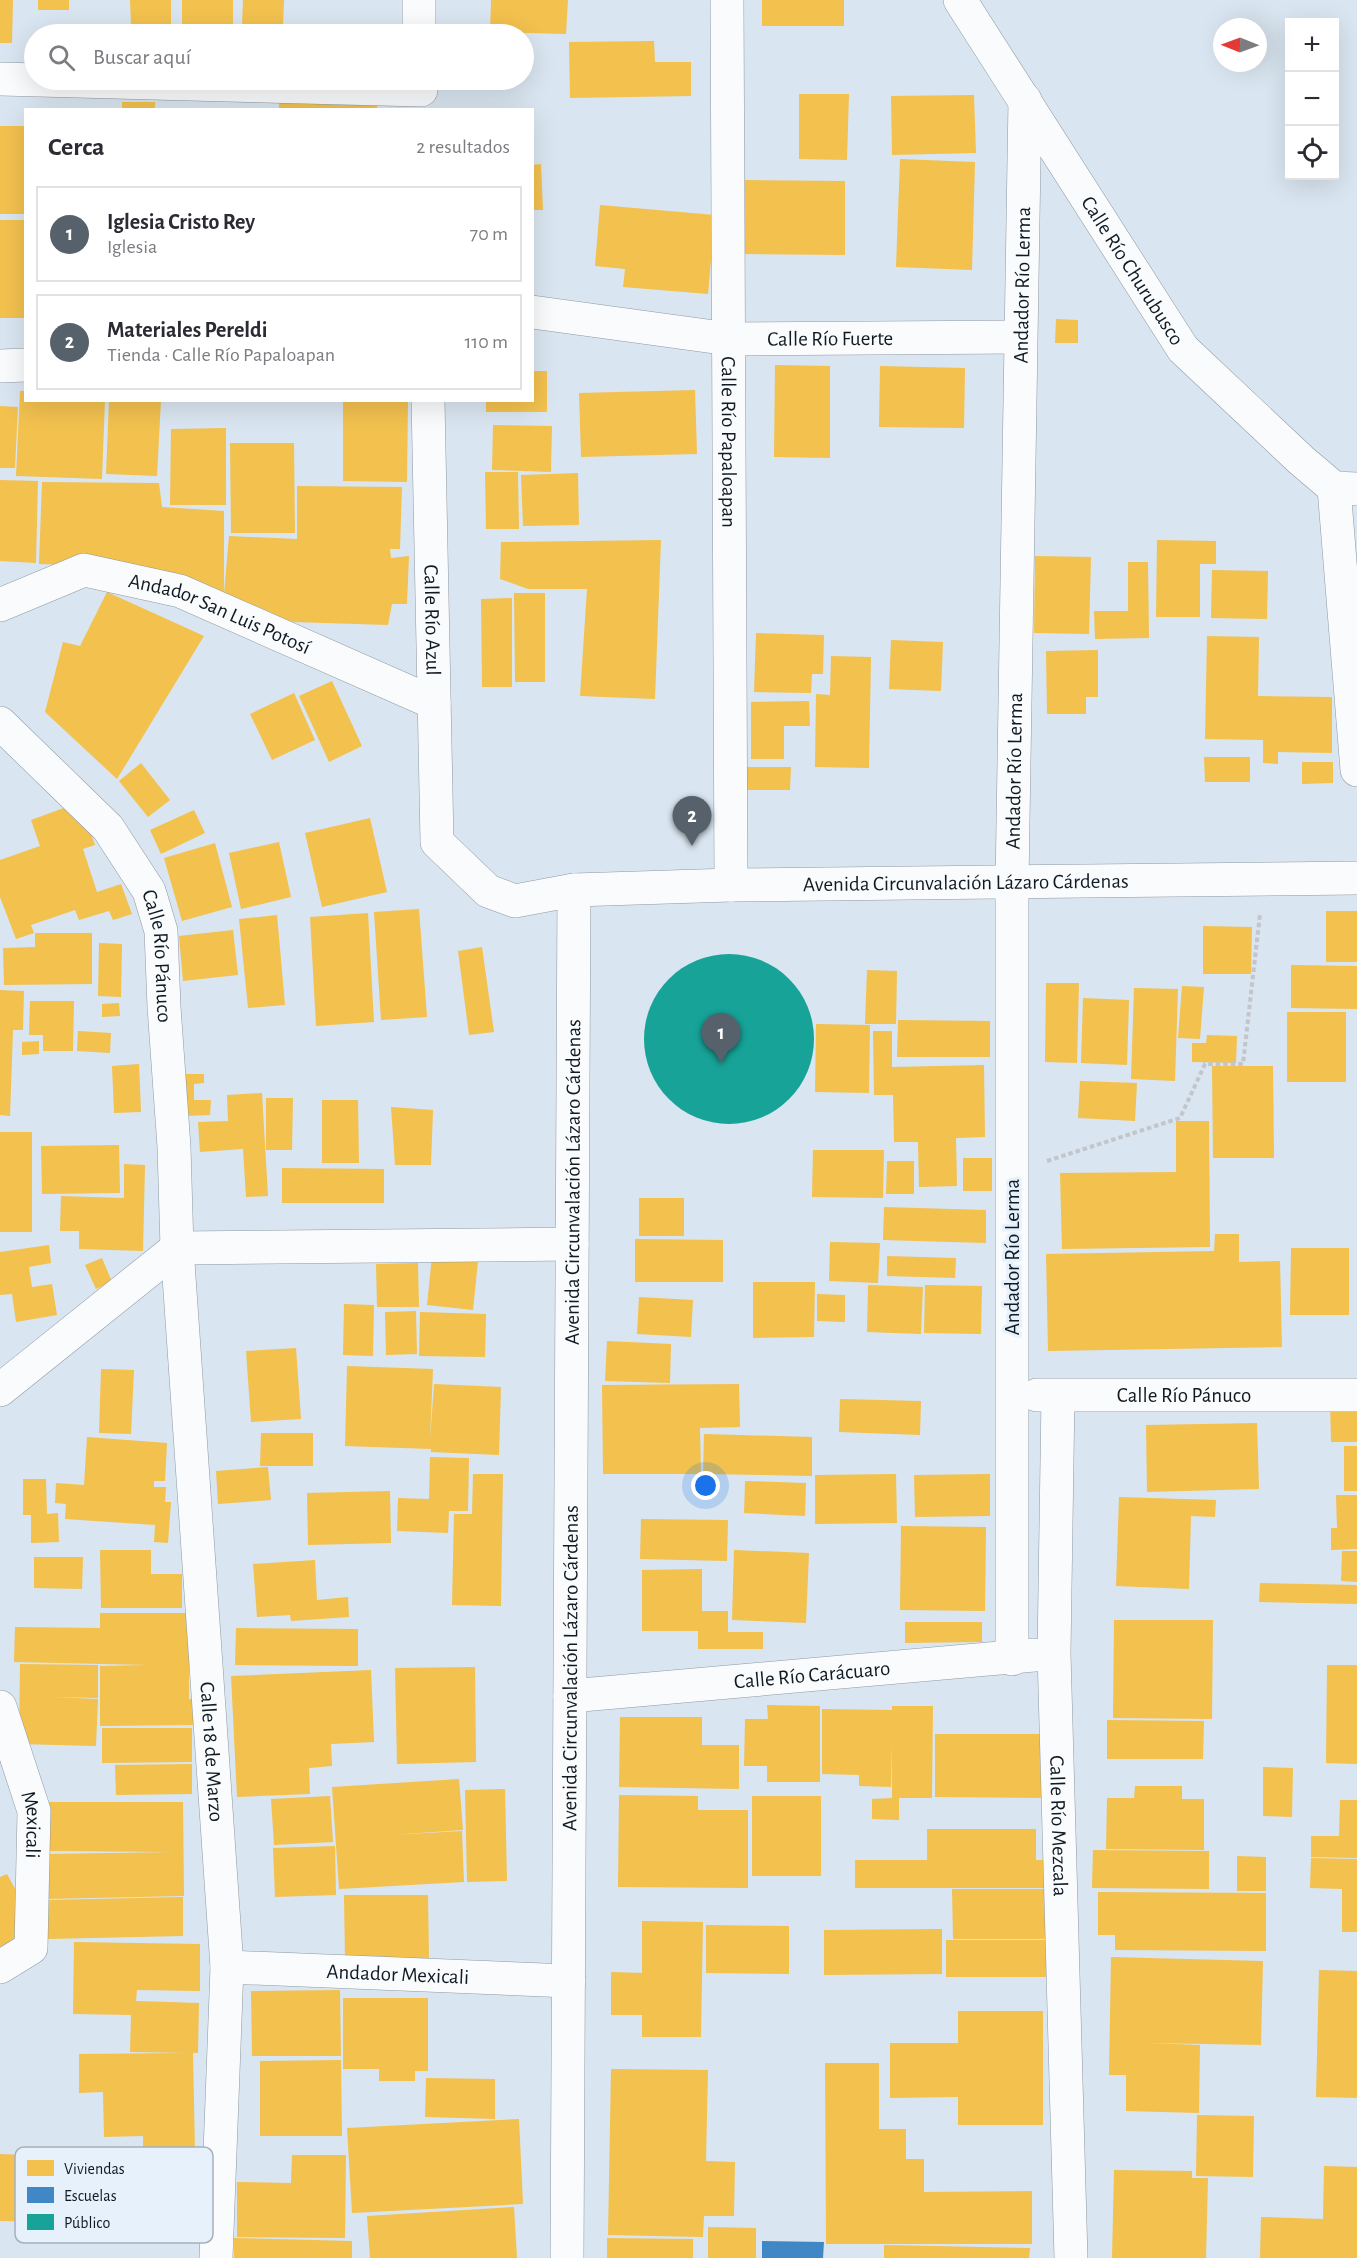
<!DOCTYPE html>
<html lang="es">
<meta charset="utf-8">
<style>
:root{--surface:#fff;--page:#f7f7f7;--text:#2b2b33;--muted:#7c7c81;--line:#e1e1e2;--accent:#56616b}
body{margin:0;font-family:"Alegreya Sans",sans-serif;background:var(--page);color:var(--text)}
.controls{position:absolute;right:18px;top:18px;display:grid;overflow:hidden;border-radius:0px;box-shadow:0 6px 24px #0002}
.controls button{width:54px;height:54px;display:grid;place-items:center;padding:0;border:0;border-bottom:2px solid var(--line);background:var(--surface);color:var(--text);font:30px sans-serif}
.compass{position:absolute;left:1213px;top:18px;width:54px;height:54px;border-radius:50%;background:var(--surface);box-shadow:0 6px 24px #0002;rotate:271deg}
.you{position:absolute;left:706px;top:1486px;width:21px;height:21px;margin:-15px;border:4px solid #fff;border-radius:50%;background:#1a73e8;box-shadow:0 0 0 9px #1a73e833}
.badge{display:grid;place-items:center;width:39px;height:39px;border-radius:50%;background:var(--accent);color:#fff;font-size:20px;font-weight:700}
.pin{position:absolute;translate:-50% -50px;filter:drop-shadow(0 2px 3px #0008)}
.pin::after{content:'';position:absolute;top:32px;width:21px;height:18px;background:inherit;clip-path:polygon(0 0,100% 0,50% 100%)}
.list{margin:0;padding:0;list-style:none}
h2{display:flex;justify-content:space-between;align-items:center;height:78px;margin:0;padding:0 24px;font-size:26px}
h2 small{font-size:20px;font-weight:400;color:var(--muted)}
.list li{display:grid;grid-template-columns:39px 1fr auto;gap:18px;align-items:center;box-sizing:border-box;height:96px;margin:0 12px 12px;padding:0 12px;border:2px solid var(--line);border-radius:0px}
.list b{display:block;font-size:22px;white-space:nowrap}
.list p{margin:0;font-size:20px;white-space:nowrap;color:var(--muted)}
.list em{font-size:20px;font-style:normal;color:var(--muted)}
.icon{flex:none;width:33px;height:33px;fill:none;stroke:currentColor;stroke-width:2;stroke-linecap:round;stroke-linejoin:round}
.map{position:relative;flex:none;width:1357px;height:2258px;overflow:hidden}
.search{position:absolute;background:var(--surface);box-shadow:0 6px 24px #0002;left:24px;top:24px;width:510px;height:66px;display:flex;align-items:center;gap:15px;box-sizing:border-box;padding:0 21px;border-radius:33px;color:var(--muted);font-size:22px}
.panel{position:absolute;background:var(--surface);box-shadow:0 6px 24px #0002;left:24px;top:108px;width:510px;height:294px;border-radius:0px}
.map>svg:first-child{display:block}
.homes{fill:#f2c14e}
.schools{fill:#3f88c5}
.public{fill:#17a398}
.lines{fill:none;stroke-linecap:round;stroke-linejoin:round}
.minor-casing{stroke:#8f99a2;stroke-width:34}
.tertiary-casing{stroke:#8f99a2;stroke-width:34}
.path{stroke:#c2c5ca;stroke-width:4;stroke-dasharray:4.5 3;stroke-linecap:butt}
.minor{stroke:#f9fbfd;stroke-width:33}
.tertiary{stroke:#f9fbfd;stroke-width:33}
.labels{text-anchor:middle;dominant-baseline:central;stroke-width:6;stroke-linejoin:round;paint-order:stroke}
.street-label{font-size:21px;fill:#101a23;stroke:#e6f1fc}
.key{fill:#e6f1fc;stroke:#a6b0bb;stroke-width:1.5}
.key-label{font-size:16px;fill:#101a23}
</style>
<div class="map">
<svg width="1357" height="2258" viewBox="0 0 1357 2258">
<rect width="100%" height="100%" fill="#d9e5f0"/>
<g class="homes">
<path d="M0,0H13L12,43H0Z"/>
<rect x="38" y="0" width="31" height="10"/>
<path d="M130,0H171V25H131Z"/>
<path d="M182,0H233V30L182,29Z"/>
<path d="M243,0H284L283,26H242Z"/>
<path d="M491,0H568L566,34L490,32Z"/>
<rect x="762" y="0" width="82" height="26"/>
<path d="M654,41L655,62H691V96L570,98L569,42Z"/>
<path d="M799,94H849L847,160L799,159Z"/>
<path d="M974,95L976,153L892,155L891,96Z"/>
<rect x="122" y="102" width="33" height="8"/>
<path d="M279,103L377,104V110H279Z"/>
<rect x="0" y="126" width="26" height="88"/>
<path d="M900,159L975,162L972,270L896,267Z"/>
<path d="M541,164L543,210H532V165Z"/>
<path d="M745,180L845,181V255L744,254Z"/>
<path d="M600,205L715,215L708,294L623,287L625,269L595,266Z"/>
<rect x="0" y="220" width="26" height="98"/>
<path d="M1056,319L1078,320V343H1055Z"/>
<path d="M775,365L830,366V458L774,457Z"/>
<path d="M880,366L965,368L964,428L879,427Z"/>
<path d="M532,371H547V412H486V400H532Z"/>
<path d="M695,390L697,454L581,457L579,393Z"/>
<path d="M20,391H26V400H105L102,479L16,476Z"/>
<path d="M109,400H161L157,476L106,474Z"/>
<path d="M343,400H408L407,482L343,481Z"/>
<path d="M0,406L18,407L15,468H0Z"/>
<path d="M493,425L552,426L551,472L492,470Z"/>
<path d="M226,428V505H170L171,429Z"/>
<path d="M230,443H294L295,533H231Z"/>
<path d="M485,472H518L519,529H486Z"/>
<path d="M578,473L579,525L523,526L521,475Z"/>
<path d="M0,480L38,481L36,563L0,561Z"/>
<path d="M42,482L159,483L162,507L224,511V594L229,536L297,539V486L402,487L400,549H390L391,558L409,556L407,604H392L388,625L293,622L223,599L100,566L39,564Z"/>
<path d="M661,540L655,699L580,696L587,589H528L500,579L501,542Z"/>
<path d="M1157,540L1216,541V564H1200V617H1156Z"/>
<path d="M1035,556L1091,557L1089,634L1034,633Z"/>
<path d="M1128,562H1148L1149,638L1095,639L1094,611H1128Z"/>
<path d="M1212,570L1268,571L1267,619L1211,618Z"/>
<path d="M107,592L204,636L117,779L45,712L63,642L80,646Z"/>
<path d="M514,593H545V682H515Z"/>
<path d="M512,598V687H482L481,599Z"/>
<path d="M756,633L824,635L823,674H812L811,693L754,692Z"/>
<path d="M1207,636L1259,637L1258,696L1332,697V753L1278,752V764L1263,763V740L1205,739Z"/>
<path d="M891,640L943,642L941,691L889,689Z"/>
<path d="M1098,650V697H1086V714H1047L1046,651Z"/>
<path d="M831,656L871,657L869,768L815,767L816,694L830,695Z"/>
<path d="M332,681L362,746L329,762L299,696Z"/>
<path d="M294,693L315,740L272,760L250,714Z"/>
<path d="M809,701L810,726H784V759H751V702Z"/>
<path d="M1204,757H1250V782H1205Z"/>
<path d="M1302,762H1333V783L1302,784Z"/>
<path d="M141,763L170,800L148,817L119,781Z"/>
<path d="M747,767H791L790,790H747Z"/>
<path d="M80,802L95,845L83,849L97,892L121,884L132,914L113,920L109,911L79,920L75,910L31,925L34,933L16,939L0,897V860L40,846L31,820Z"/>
<path d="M194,810L205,833L161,854L150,830Z"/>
<path d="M370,818L387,892L322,907L305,833Z"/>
<path d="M279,842L291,897L241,909L229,853Z"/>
<path d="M215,843L232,907L182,921L164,858Z"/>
<path d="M419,909L427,1017L381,1020L374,912Z"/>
<rect x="1326" y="911" width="31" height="51"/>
<path d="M368,913L374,1022L316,1026L310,917Z"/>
<path d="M277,915L285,1005L248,1008L239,919Z"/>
<path d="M1203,926L1252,927L1251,974H1203Z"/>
<path d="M233,930L238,975L183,981L179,936Z"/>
<path d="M35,933H92V984L4,985L3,948L35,947Z"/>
<path d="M99,943L122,944L121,997L98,996Z"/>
<path d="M482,947L494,1032L469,1035L458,951Z"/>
<path d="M1291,965L1357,966V1009L1291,1008Z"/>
<path d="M867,970L897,971L896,1024H865Z"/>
<path d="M1046,983H1079L1077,1063L1045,1062Z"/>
<path d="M1182,986L1204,987L1200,1039L1178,1038Z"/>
<path d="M1134,988L1178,989L1175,1081L1131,1079Z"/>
<path d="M0,990L24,991L23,1030H13L10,1116L0,1115Z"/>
<path d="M1083,998L1129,1000L1127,1065L1081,1063Z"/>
<path d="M30,1001H74L73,1051H43V1035H29Z"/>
<path d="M119,1003L120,1016L102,1017V1004Z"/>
<rect x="1287" y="1012" width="59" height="70"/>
<path d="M898,1020L990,1021V1057H897Z"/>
<path d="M816,1024L870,1025L869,1093L815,1092Z"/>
<path d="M78,1031L111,1033L110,1053L77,1051Z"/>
<path d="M873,1031H892V1067L984,1065L985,1137L956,1138L957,1186L919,1187L918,1142H894L893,1095H874Z"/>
<path d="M1207,1035L1237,1036L1236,1063L1192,1062V1043H1206Z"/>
<path d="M39,1041V1054L22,1055V1042Z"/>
<path d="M139,1064L141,1112L114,1113L112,1066Z"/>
<path d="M1212,1066H1273L1274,1158H1213Z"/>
<path d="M181,1074H204V1083L194,1084V1100H211L210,1115L185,1116Z"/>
<path d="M1080,1081L1137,1083L1135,1121L1078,1118Z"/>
<path d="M262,1093L268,1196L246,1197L243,1149L200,1152L198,1122L228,1121L227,1095Z"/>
<path d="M266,1098H293L292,1150H266Z"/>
<path d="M322,1100H358L359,1163H322Z"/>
<path d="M391,1107L433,1110L431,1165H395Z"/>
<path d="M1176,1121H1209L1210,1247L1062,1249L1060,1173L1176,1172Z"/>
<rect x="0" y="1132" width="32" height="100"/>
<path d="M119,1145L120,1193L42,1194L41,1146Z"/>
<path d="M813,1150H884L883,1198L812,1197Z"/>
<rect x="963" y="1158" width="29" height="33"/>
<path d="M887,1161H914V1194H886Z"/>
<path d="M124,1164L145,1165L143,1251L79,1249V1231H60L61,1196L124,1198Z"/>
<path d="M282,1168L384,1169V1203H282Z"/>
<rect x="639" y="1198" width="45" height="38"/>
<path d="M884,1207L986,1210V1243L883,1240Z"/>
<path d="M1215,1234H1239V1262L1280,1261L1282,1347L1048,1351L1046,1254L1214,1251Z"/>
<path d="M635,1239L723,1240V1282H635Z"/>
<path d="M830,1242L880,1243L878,1283L829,1281Z"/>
<path d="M49,1245L51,1263L29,1267L32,1287L52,1284L57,1315L16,1322L12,1294L0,1295V1252Z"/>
<path d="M1291,1248H1349V1315H1290Z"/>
<path d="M432,1256L478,1261L473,1310L427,1305Z"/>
<path d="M887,1256L956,1258L955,1278L887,1276Z"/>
<path d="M102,1258L112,1282L96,1289L85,1265Z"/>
<path d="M418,1263L419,1307H377L376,1264Z"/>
<path d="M753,1282H815L814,1337L753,1338Z"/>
<path d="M868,1285L923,1287L921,1334L867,1332Z"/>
<path d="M925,1285L982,1286L981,1334L924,1333Z"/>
<path d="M817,1294L845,1295V1322L817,1321Z"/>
<path d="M639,1297L693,1300L691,1337L637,1334Z"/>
<path d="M344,1304L374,1305L373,1356L343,1355Z"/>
<path d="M416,1311L417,1354L386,1355L385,1312Z"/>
<path d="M420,1312L486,1314L485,1357L419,1356Z"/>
<path d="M607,1341L671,1344L670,1383L605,1381Z"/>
<path d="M296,1348L301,1419L251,1422L246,1351Z"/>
<path d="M347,1366L433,1369L430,1440L434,1384L501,1387L499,1455L431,1452V1449L345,1446Z"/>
<path d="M101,1369L134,1370L131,1434L99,1433Z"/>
<path d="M739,1384L740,1427L700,1428L701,1474H603L602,1385Z"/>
<path d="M840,1399L921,1401L920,1435L839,1432Z"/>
<path d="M1330,1399H1357V1442H1331Z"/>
<path d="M1257,1423L1259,1489L1147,1492L1146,1425Z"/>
<path d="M261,1433H313V1466H260Z"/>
<path d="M704,1434L812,1437V1476L703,1474Z"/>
<path d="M87,1437L167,1443L165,1481H154V1487H166L165,1502H171L168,1543L154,1542L155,1525L65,1519L66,1504L55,1503L56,1483L84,1485Z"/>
<rect x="1344" y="1446" width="13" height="45"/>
<path d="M430,1457L469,1458L468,1511H449L448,1533L397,1531L398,1498L429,1499Z"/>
<path d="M268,1467L271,1500L218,1504L216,1471Z"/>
<path d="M473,1474H503L501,1606L452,1605L454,1514H472Z"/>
<path d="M896,1474L897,1523L815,1524V1475Z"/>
<path d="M990,1474V1516L915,1517L914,1475Z"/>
<path d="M23,1479H46L47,1514L58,1513L59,1542L31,1543V1515H23Z"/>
<path d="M745,1481L806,1483L805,1516L744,1513Z"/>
<path d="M390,1491L391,1543L308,1545L307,1493Z"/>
<path d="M1336,1495H1357V1549L1331,1550V1528H1337Z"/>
<path d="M1119,1497L1216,1500L1215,1517L1191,1516L1189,1589L1116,1586Z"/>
<path d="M641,1519L728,1520L727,1561L640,1559Z"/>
<path d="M901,1526L986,1527L985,1611L900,1610Z"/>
<path d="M100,1550H151V1574H182V1608H101Z"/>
<path d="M734,1550L809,1553L806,1623L732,1620Z"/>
<path d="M1342,1551H1357V1582L1341,1581Z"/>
<path d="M34,1557H83L82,1589L34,1588Z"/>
<path d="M315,1560L317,1600L348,1597L349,1617L291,1621L290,1615L257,1617L253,1564Z"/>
<path d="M702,1569V1611H728V1632H763V1649H698V1631H642V1570Z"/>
<path d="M1260,1583L1357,1585V1604L1259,1602Z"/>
<path d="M100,1613H193V1665H189V1699H193V1725L100,1726V1666L148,1665L14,1662L15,1627L100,1628Z"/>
<path d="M1114,1620H1213L1212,1719L1113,1718Z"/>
<path d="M905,1622H982V1642L905,1643Z"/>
<path d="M236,1628L358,1629V1666L235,1665Z"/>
<path d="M20,1664L98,1665V1698L51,1697L98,1699L96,1746L19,1744Z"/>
<path d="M1327,1665H1357V1764L1326,1763Z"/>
<path d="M475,1667L476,1762L397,1764L395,1668Z"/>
<path d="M371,1670L374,1742L331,1744L332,1766L309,1768L310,1794L237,1797L231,1676Z"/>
<path d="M767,1705L820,1706V1782H767V1766H744L745,1719H768Z"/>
<path d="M892,1706H933L932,1798H899V1820L872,1819V1799L892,1798V1742L891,1787L859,1786V1775L822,1774V1709L892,1710Z"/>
<path d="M620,1717H702V1745H739V1789L619,1787Z"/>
<path d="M1107,1720L1204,1721L1203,1759H1107Z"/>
<path d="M102,1728H192V1762L102,1763Z"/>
<path d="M935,1734H1047L1046,1798L935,1797Z"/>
<path d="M192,1764V1794L116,1795L115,1765Z"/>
<path d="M1263,1767L1293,1768L1292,1817L1263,1816Z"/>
<path d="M459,1779L463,1830L390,1835L462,1831L464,1882L339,1889L332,1787Z"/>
<path d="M1135,1786H1182V1799H1204V1850L1106,1849L1107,1798H1134Z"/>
<path d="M505,1789L507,1881L467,1882L465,1790Z"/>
<path d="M619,1795L698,1796V1810H748V1888L618,1887Z"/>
<path d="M330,1796L333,1842L274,1845L271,1799Z"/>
<rect x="752" y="1796" width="69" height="80"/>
<path d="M1340,1800H1357V1858L1311,1857V1836H1339Z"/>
<path d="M46,1802H183L184,1896L45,1899L44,1854L175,1852L46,1851Z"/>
<path d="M927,1829H1036V1860H1048V1888H855V1860H927Z"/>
<path d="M335,1846L336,1895L275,1897L273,1848Z"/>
<path d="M1093,1850L1209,1851V1889L1092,1888Z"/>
<path d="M1237,1856L1266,1857V1891H1237Z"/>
<path d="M1311,1858L1357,1859V1932H1342V1889L1310,1888Z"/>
<path d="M7,1874L29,1915L15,1923L21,1936L0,1947V1877Z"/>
<path d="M952,1889H1048V1939H953Z"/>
<path d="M1098,1892L1266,1893V1951L1115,1950V1935H1098Z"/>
<path d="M344,1895H428L429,1959L345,1960Z"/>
<path d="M183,1897V1936L47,1939L46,1900Z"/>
<path d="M642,1921L703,1922L701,2037H642V2015H611V1972L642,1973Z"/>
<path d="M706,1925L789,1926V1974L706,1973Z"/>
<path d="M942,1929V1974L824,1975V1930Z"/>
<rect x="946" y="1940" width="105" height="37"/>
<path d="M74,1942L200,1944V1991L137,1990L136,2001L199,2003L198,2053H193L195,2153L143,2154V2136L104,2137L103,2092L79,2093V2054L189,2053L130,2052L131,2015L73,2014Z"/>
<path d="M1111,1957L1263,1961L1261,2045L1147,2043L1200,2045L1199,2113L1126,2111V2075H1109Z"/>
<path d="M1319,1970L1357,1971V2098L1316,2097Z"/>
<path d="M340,1990L341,2056H252L251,1991Z"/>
<path d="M343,1998H428V2071H415V2081H379V2069H343Z"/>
<path d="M958,2011H1043V2125H958V2097L890,2098V2043H958Z"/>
<path d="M341,2060L342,2136H260V2061Z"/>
<path d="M825,2063H879V2129H906V2159H924V2192L1032,2191V2244H826Z"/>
<path d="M611,2069L708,2070L706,2161L735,2162L734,2216H704L703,2237L608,2235Z"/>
<path d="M426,2078L495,2079V2119L425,2117Z"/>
<path d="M1197,2115L1254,2116L1253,2177L1196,2176Z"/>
<path d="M519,2119L523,2204L352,2213L347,2128Z"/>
<path d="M0,2154L50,2156L47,2222L0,2221Z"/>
<path d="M292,2155H346L345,2238L237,2237V2182L291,2183Z"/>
<path d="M1324,2166L1357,2167V2258H1260L1261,2217L1323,2219Z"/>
<path d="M1114,2170L1192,2171V2178H1208L1206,2258H1112Z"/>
<path d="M514,2207L517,2258H370L367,2216Z"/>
<path d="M708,2227L756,2228V2258H708Z"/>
<path d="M234,2238L352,2241V2258H234Z"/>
<path d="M607,2238L693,2239V2258H607Z"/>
<path d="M884,2245L1030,2248L1029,2258H884Z"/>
</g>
<path class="schools" d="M762,2241L824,2242L823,2258H762Z"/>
<circle class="public" cx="729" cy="1039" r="85"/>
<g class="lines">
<g class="minor-casing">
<g id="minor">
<path d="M419,0V34"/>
<path id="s1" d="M727,0L731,885"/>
<path id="s2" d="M960,0L1183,349L1301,460L1334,488L1357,489"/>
<path d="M0,79L421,90"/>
<path id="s3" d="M532,312L729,339L1020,337"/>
<path d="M0,366L26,365"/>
<path id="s4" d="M428,400L437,842L488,891L515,901L574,890"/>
<path d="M1334,488L1357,770"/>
<path id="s5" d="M0,605L84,570L180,591L434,703"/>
<path id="s6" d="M0,723L108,828L149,891L161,931L164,1007L174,1147L177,1248L227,1967L216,2258"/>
<path d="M0,1390L177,1248L572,1244"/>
<path id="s7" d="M1037,1395H1357"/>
<path id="s8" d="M1058,1396L1054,1653L1071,2258"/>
<path id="s9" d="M1012,1659V883L1025,100"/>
<path id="s10" d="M570,1696L1034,1655"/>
<path id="s11" d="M0,1707L34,1811L31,1948L0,1967"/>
<path id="s12" d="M227,1967L569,1981"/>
</g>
</g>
<g class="tertiary-casing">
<g id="tertiary">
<path id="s13" d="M567,2258L574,890L731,885L1357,878"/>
</g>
</g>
<path class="path" d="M1047,1161L1180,1118L1205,1064H1243L1260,914"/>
<use href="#minor" class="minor"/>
<use href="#tertiary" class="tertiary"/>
</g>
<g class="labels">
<g class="street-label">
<text stroke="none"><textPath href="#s2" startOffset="321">Calle Río Churubusco</textPath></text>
<text stroke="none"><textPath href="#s9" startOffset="1374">Andador Río Lerma</textPath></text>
<text stroke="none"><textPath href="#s3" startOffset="300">Calle Río Fuerte</textPath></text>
<text stroke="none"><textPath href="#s1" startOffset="442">Calle Río Papaloapan</textPath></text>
<text stroke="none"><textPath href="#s5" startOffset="234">Andador San Luis Potosí</textPath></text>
<text stroke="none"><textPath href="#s4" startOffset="220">Calle Río Azul</textPath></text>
<text stroke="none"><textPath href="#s9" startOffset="888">Andador Río Lerma</textPath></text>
<text stroke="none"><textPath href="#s13" startOffset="1760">Avenida Circunvalación Lázaro Cárdenas</textPath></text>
<text stroke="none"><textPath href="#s6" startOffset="292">Calle Río Pánuco</textPath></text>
<text stroke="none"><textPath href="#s13" startOffset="1076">Avenida Circunvalación Lázaro Cárdenas</textPath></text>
<text transform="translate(1012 1257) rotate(-90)">Andador Río Lerma</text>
<text stroke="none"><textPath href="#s7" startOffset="147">Calle Río Pánuco</textPath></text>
<text stroke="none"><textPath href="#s13" startOffset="590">Avenida Circunvalación Lázaro Cárdenas</textPath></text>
<text stroke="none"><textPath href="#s10" startOffset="243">Calle Río Carácuaro</textPath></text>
<text stroke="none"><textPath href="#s6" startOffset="1090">Calle 18 de Marzo</textPath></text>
<text stroke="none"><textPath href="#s11" startOffset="123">Mexicali</textPath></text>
<text stroke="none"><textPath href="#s8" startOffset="430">Calle Río Mezcala</textPath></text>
<text stroke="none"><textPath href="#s12" startOffset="171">Andador Mexicali</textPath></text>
</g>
</g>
<rect x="15" y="2147" width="198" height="96" rx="9" class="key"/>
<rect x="27" y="2160" width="27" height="16" fill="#f2c14e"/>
<rect x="27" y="2187" width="27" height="16" fill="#3f88c5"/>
<rect x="27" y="2214" width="27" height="16" fill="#17a398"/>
<g class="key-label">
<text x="64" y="2174">Viviendas</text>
<text x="64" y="2201">Escuelas</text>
<text x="64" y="2228">Público</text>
</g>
</svg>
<div class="controls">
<button>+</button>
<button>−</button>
<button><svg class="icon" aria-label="locate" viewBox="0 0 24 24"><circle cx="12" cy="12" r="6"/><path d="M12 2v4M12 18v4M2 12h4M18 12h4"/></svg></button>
</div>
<svg class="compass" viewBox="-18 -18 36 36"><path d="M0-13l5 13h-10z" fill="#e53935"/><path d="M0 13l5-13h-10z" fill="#7c7c81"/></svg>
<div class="you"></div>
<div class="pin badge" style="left:721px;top:1063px">1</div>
<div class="pin badge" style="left:692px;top:846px">2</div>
<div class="search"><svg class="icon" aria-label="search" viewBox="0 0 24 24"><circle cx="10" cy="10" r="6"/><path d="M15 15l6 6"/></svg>Buscar aquí</div>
<section class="panel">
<h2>Cerca<small>2 resultados</small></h2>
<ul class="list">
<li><span class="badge">1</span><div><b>Iglesia Cristo Rey</b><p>Iglesia</p></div><em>70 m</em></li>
<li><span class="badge">2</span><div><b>Materiales Pereldi</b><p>Tienda · Calle Río Papaloapan</p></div><em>110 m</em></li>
</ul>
</section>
</div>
